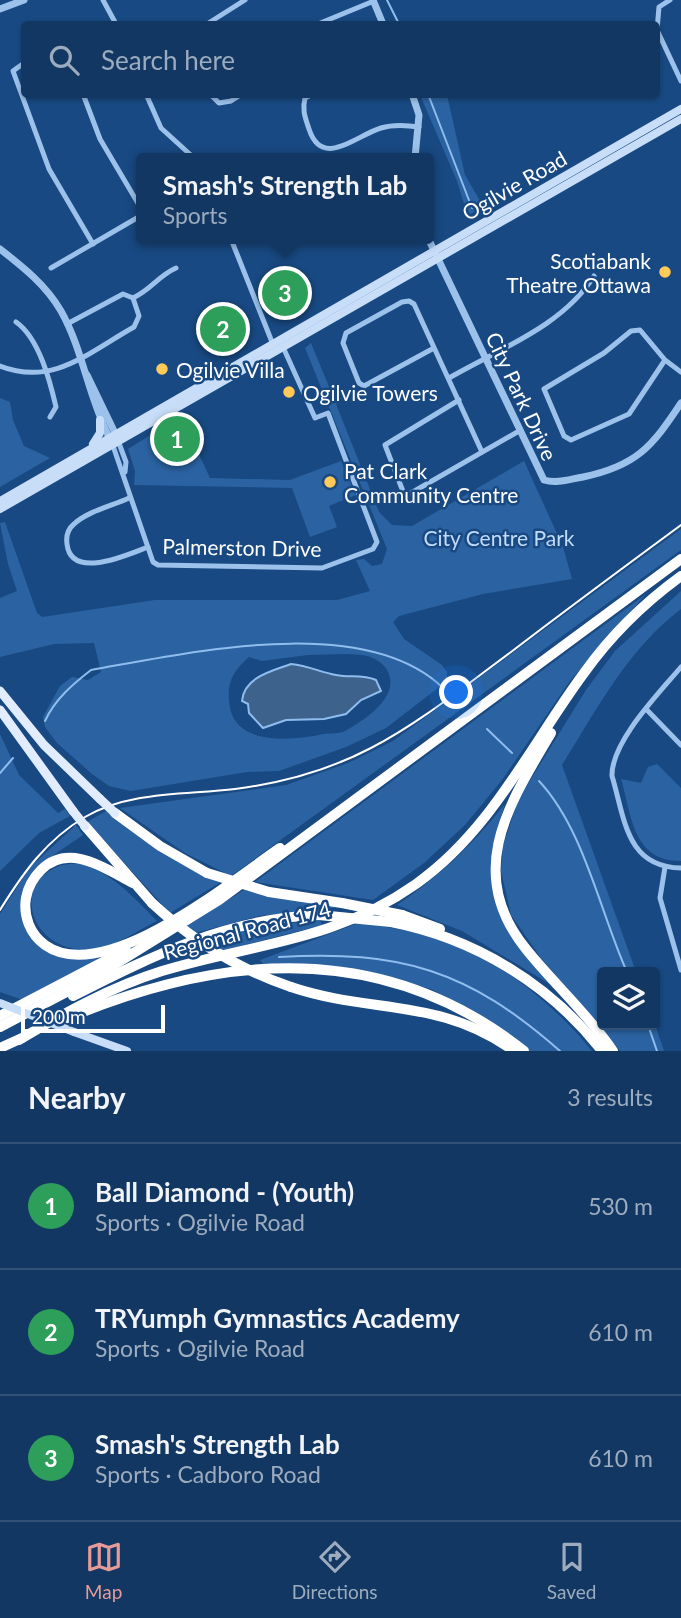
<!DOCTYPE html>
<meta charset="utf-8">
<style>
:root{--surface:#123762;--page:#1f426b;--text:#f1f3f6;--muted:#9cacbe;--line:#315177;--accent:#e69b98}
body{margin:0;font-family:Lato,sans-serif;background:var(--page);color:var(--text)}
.controls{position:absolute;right:21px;bottom:21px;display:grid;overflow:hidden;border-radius:7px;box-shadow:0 2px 5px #0004}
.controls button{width:63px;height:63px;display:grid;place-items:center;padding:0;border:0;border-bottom:2px solid var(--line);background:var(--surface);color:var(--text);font:35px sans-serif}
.scale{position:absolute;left:21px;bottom:18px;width:144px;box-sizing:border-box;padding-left:7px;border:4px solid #fff;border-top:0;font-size:19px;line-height:24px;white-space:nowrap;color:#fff;-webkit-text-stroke:5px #184982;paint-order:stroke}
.you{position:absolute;left:457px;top:693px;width:24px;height:24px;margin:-18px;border:5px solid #fff;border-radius:50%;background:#1a73e8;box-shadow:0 0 0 10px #1a73e833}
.badge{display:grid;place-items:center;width:46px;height:46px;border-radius:50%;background:var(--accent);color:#fff;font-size:23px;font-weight:700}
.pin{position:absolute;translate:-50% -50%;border:4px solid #fff;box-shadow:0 2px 7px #0006}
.popup{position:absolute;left:136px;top:153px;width:298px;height:91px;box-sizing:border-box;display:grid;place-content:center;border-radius:7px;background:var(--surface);filter:drop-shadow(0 2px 5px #0005);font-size:23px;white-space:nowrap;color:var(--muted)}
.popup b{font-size:26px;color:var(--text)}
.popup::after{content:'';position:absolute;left:50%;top:100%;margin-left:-14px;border:14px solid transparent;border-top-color:var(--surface)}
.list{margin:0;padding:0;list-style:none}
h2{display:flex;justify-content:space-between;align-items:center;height:91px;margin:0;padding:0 28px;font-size:30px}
h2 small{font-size:23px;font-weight:400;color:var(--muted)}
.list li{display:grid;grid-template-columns:46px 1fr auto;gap:21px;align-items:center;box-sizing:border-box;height:126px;padding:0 28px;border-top:2px solid var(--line)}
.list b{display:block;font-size:26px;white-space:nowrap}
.list p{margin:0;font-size:23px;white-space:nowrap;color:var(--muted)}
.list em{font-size:23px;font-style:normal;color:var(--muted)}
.icon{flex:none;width:38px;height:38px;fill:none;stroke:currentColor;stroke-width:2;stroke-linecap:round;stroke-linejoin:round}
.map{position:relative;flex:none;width:681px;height:1051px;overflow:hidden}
.search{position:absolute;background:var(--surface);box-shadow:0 2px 5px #0004;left:21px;right:21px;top:21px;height:77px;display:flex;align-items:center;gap:18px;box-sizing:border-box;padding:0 24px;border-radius:7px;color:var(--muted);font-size:26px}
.sheet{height:469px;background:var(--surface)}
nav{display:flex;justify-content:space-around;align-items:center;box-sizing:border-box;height:98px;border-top:2px solid var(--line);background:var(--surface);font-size:19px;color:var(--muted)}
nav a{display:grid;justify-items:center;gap:4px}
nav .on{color:var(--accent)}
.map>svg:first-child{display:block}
.green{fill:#2b63a2;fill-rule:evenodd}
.water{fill:#3d628c;stroke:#8fbdee;stroke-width:2}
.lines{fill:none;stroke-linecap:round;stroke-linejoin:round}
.stream{stroke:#8fbdee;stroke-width:2}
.minor{stroke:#9cc2ec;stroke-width:5}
.tertiary{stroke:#9cc2ec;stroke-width:7}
.secondary{stroke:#c8def8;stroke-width:8}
.primary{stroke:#e1edff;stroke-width:9}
.motorway{stroke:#fff;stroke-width:10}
.tram{stroke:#fff;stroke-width:2}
.secondary-bridge{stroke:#c8def8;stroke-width:8}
.primary-bridge{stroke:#e1edff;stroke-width:9}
.motorway-bridge{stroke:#fff;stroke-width:10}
.poi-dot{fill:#ffca57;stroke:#184982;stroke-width:2.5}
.labels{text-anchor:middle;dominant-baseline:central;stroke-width:5;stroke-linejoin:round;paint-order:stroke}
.street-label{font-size:21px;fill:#fff;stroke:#184982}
.poi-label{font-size:21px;fill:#fff;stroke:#184982;text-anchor:start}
.park-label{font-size:21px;fill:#c1dcf9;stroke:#184982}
</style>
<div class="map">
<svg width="681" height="1051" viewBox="0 0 681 1051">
<rect width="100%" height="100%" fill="#184982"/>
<g class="green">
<path d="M420,95H447L465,175L483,206L471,214H467L457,181Z"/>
<path d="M311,343L334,399L355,384L358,386L336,404L379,512L392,525L412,526L524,461L563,547L572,579L483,594L399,616L393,622L404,639L442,665L447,672V681L386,728L346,747L279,771L247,772L131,791L109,786L92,774L57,743L45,727L43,717L60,686L72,677L88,680L101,672L94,643L54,644L0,657V598L17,591L8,564L0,523L5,522L37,613L42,617L155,600H337L370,591L356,560L364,559L372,566L382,564L387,549L305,348ZM308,655C325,655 344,653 362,655C371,656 379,660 385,667C405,694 365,720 345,731C339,734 331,733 324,734C295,740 238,747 230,708C226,684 231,673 249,657L262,661Z"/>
<path d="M0,398L10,402L13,420L24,446L50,458L0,487Z"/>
<path d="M181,416L210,478L290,480L341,461L356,495L329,506L337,527L310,537L292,488L134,485L135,471L128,449Z"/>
<path d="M681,529V550L231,876L185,853L120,808L286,785L348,763L393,741Z"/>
<path d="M681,591V609C628,649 597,709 562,765L636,972H602V1025H655L664,1051H620L541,958L511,915L501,871L503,846L518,800L586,690L615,651Z"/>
<path d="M646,594L570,681L502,780L465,825L424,863L373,900L255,882Z"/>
<path d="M0,734L19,775L58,813L65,809L70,816L39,833L0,871Z"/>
<path d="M657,764L681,788V861C633,861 632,817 621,779L641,783L648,767Z"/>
<path d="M505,804C475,891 497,920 553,986L462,931L397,905C442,874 471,846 505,804Z"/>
<path d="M108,810C144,838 179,866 221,882L170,913L87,822Z"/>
<path d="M76,825L83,835L55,854L34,873L24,921L63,956L100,959L23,1000L0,992V914L29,868Z"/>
<path d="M78,863C112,872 133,897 157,921C140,929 122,942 104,947C35,964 7,887 57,867C63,864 71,864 78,863Z"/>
<path d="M244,890L342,907L259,916L195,933L187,926Z"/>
<path d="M320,920L322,925L222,951L207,940L248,928Z"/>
<path d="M361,922C384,927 408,930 430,936C491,953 554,1003 592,1051H529L474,1011L431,989L369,972L309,964H263L260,960Z"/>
</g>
<path class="water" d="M291,664C309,666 320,672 336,675C350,678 362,674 376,680L381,691L361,700L346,714L324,719L286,720L263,728L249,713L248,704L242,701C244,677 272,671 291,664Z"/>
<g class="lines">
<g class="stream">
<path d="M387,0L399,24"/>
<path d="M428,94L472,208"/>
<path d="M454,698L462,706"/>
<path d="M45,721C55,699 73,684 91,670C188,653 364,612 443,688"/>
<path d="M487,729L512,753"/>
<path d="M0,773L13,758"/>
<path d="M539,781C584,829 600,912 627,972"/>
<path d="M279,957C401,950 468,970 560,1051"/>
<path d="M648,1025L657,1051"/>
</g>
<g class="minor">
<path d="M103,0L116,24"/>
<path d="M670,0L659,7L657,30L681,81"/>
<path d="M207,24L245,0"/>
<path d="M318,24L374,1"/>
<path d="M24,63L13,71L49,169L93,244"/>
<path d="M83,94L100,139L142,210"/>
<path d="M146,94L161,128L194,158"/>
<path d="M210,94L219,103L231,101L242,94"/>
<path d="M313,94L305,98C302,110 305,117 309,129C322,169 355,136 381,128C394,124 406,125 419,127"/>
<path d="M231,239L272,342"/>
<path d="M51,268L142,215"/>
<path d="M133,298C152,289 158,276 176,268"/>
<path d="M16,322C39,338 50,381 56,407L50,417"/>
<path d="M434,348L364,386L359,383L343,343L346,333L402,302L409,301L414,304L482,452"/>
<path d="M665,360L629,414L571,440L564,436L544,389L604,353L631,331L640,330L665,360L681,372"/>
<path d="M0,366C53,387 89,352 134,327L139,316L133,298L123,294L67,324"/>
<path d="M449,378C499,349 563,326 594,276"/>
<path d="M459,400L385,445L404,494L411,493L519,431"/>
<path d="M117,438L126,462L125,472"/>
<path d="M112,443L153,562L158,565L322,568L373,549L377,542L328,413L315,418L283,347"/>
<path d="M129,498C112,506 88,511 74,524C68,529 66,537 67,544C71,581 129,554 148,547"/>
<path d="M681,667C659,693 611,742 612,776C625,819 626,867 681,868"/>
<path d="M646,709L681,745"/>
<path d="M665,867L660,898L681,970"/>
</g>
<g class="tertiary">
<path d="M373,0L383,24"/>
<path d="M0,9L24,0"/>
<path d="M412,94L419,115L415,158"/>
<path d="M428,238L544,480C557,484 570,479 583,477C636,466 652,447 681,403"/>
<path d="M0,249C23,267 46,285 61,311C83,350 88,396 109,437"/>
<path d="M87,375L115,433"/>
</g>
<g class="secondary">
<path d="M93,444L100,433V420"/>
<path d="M0,501L681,109"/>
<path d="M0,509L681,119"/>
<path d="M74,1032L127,1051"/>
</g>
<g class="primary">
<path d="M0,691L44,745L100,799"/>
<path d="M0,710L73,811"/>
</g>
<g class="motorway">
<path d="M551,733C509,804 464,872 526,949C554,984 588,1014 613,1051"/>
<path d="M115,813L160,846L207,873"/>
<path d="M85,826L152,903"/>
<path d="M133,883C106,869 69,842 41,870C33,878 28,887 26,898C23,916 30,934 45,945C104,987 230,882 280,848"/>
<path d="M269,892L342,903"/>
<path d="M402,915L440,929"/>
<path d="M391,922C474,938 550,984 602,1051"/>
<path d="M291,987C371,1014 439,997 514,1051"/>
<path d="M73,996C152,956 228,918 319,915"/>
<path d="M0,1016L126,950"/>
<path d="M68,1018C223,953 385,940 524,1051"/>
<path d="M0,1027L93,978L219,900L681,559"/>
<path d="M19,1040C64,1013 111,987 162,971C254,943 334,942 416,884C492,830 530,746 584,673C611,635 644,603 681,576"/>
<path d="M0,1048L22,1038"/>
</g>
<path class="tram" d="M0,910C23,873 46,840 85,817C130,791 185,795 235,789C282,783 329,770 371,748C421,722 466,685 511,652C567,609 624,567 681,525"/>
<path class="secondary-bridge" d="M0,1003L74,1032"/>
<g class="primary-bridge">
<path d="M100,799L115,813"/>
<path d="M73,811L85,826"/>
</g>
<g class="motorway-bridge">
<path d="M207,873L269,892"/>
<path d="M152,903C193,941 237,969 291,987"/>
<path d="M342,903L402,915"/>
<path d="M319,915L391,922"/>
</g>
</g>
<g class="poi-dot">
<circle cx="665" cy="272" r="7"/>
<circle cx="162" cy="369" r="7"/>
<circle cx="289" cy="392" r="7"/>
<circle cx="330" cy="482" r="7"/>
</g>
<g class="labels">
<g class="street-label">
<text transform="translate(514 185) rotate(-30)">Ogilvie Road</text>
<text transform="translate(522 396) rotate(65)">City Park Drive</text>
<text transform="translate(242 547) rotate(1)">Palmerston Drive</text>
<text transform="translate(247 930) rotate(-15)">Regional Road 174</text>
</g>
<g class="poi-label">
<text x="651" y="260" text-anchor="end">Scotiabank<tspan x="651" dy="24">Theatre Ottawa</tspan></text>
<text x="176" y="369">Ogilvie Villa</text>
<text x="303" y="392">Ogilvie Towers</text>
<text x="344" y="470">Pat Clark<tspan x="344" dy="24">Community Centre</tspan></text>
</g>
<g class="park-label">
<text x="499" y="537">City Centre Park</text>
</g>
</g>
</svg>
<div class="controls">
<button><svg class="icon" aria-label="layers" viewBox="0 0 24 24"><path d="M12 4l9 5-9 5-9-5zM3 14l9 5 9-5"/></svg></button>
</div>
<div class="scale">200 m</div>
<div class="you"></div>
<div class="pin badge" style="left:177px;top:439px;background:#2e9e5b">1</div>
<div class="pin badge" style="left:223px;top:329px;background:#2e9e5b">2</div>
<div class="pin badge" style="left:285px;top:293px;background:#2e9e5b">3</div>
<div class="popup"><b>Smash's Strength Lab</b>Sports</div>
<div class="search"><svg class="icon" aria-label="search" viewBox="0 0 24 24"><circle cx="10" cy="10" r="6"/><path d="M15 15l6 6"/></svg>Search here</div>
</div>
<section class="sheet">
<h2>Nearby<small>3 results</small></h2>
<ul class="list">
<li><span class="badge" style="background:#2e9e5b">1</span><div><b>Ball Diamond - (Youth)</b><p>Sports · Ogilvie Road</p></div><em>530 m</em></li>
<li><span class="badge" style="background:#2e9e5b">2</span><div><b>TRYumph Gymnastics Academy</b><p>Sports · Ogilvie Road</p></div><em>610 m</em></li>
<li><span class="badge" style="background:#2e9e5b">3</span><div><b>Smash's Strength Lab</b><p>Sports · Cadboro Road</p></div><em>610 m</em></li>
</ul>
</section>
<nav>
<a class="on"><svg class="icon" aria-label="map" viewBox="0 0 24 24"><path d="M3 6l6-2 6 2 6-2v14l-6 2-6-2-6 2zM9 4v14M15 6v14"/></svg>Map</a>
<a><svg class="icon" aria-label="directions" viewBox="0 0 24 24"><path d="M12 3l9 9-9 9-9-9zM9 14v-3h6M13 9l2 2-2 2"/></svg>Directions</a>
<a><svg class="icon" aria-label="saved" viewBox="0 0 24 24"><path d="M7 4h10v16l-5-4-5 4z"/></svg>Saved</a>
</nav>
